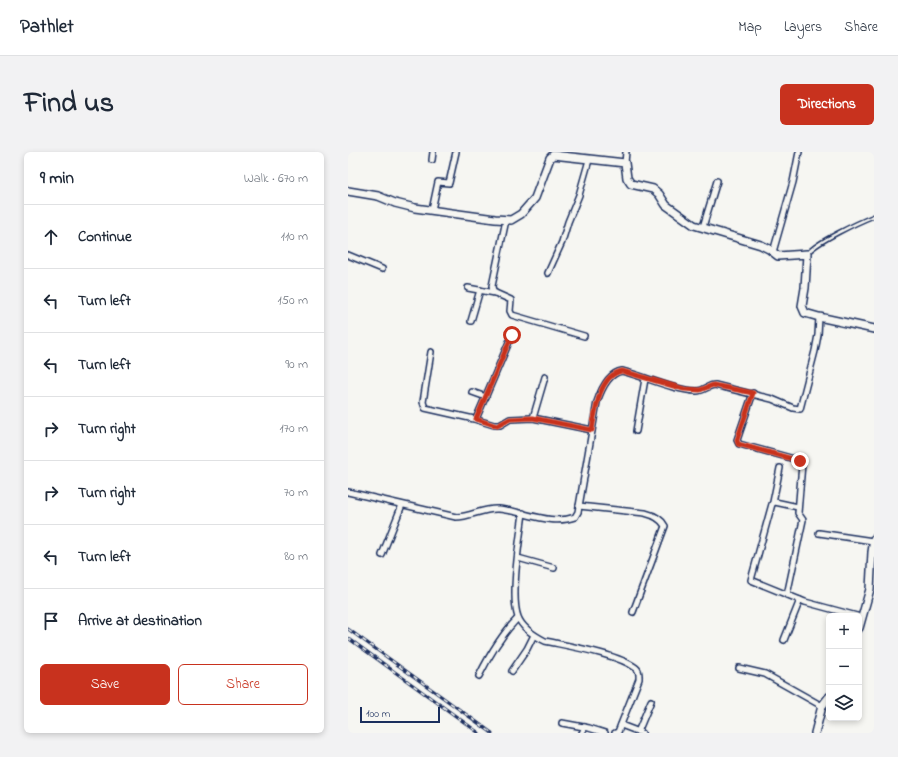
<!DOCTYPE html>
<meta charset="utf-8">
<style>
:root{--surface:#fff;--page:#f2f2f3;--text:#1f2937;--muted:#747a83;--line:#e0e1e3;--accent:#c8321e}
body{margin:0;font-family:"Indie Flower",sans-serif;background:var(--page);color:var(--text)}
.controls{position:absolute;right:12px;bottom:12px;display:grid;overflow:hidden;border-radius:6px;box-shadow:0 2px 6px #0003}
.controls button{width:36px;height:36px;display:grid;place-items:center;padding:0;border:0;border-bottom:1px solid var(--line);background:var(--surface);color:var(--text);font:20px sans-serif}
.scale{position:absolute;left:12px;bottom:10px;width:80px;box-sizing:border-box;padding-left:4px;border:2px solid #1b2f5e;border-top:0;font-size:11px;line-height:14px;white-space:nowrap;color:#1b2f5e;-webkit-text-stroke:3px #f6f6f2;paint-order:stroke}
.stop{position:absolute;width:12px;height:12px;margin:-9px;border:3px solid #c8321e;border-radius:50%;background:#fff}
.stop.end{background:#c8321e;border-color:#fff;box-shadow:0 1px 4px #0008}
.list{margin:0;padding:0;list-style:none}
h2{display:flex;justify-content:space-between;align-items:center;height:52px;margin:0;padding:0 16px;font-size:17px}
h2 small{font-size:13px;font-weight:400;color:var(--muted)}
.list li{display:grid;grid-template-columns:26px 1fr auto;gap:12px;align-items:center;box-sizing:border-box;height:64px;padding:0 16px;border-top:1px solid var(--line)}
.list b{display:block;font-size:15px;white-space:nowrap}
.list em{font-size:13px;font-style:normal;color:var(--muted)}
.actions{display:flex;gap:8px;padding:12px 16px}
.actions a{flex:1;padding:9px 0;border:1px solid var(--accent);border-radius:6px;text-align:center;font-size:14px;color:var(--accent)}
.actions .main{background:var(--accent);color:#fff}
.icon{flex:none;width:22px;height:22px;fill:none;stroke:currentColor;stroke-width:2;stroke-linecap:round;stroke-linejoin:round}
.map{position:relative;flex:none;width:526px;height:581px;overflow:hidden;border-radius:6px}
header{display:flex;align-items:center;gap:24px;box-sizing:border-box;height:56px;padding:0 20px;background:var(--surface);border-bottom:1px solid var(--line)}
header strong{font-size:19px}
nav{display:flex;gap:22px;margin-inline-start:auto;font-size:14px}
.intro{display:flex;align-items:center;justify-content:space-between;box-sizing:border-box;height:96px;padding:0 24px}
h1{margin:0;font-size:28px}
.button{padding:10px 18px;border-radius:6px;background:var(--accent);color:#fff;font-size:14px;font-weight:700}
main{display:flex;gap:24px;padding:0 24px}
aside{flex:1;background:var(--surface);border-radius:6px;box-shadow:0 2px 6px #0003}
.map>svg:first-child{display:block}
.lines{fill:none;stroke-linecap:round;stroke-linejoin:round}
.lane-casing{stroke:#1b2f5e;stroke-width:5.5}
.street-casing{stroke:#1b2f5e;stroke-width:8}
.secondary-casing{stroke:#1b2f5e;stroke-width:10}
.lane{stroke:#f6f6f2;stroke-width:2.5}
.street{stroke:#f6f6f2;stroke-width:5}
.secondary{stroke:#f6f6f2;stroke-width:7}
.rail-casing{stroke:#1b2f5e;stroke-width:3}
.rail{stroke:#f6f6f2;stroke-width:1.5;stroke-dasharray:4.5;stroke-linecap:butt}
.route{stroke:#c8321e;stroke-width:5}
</style>
<header>
<strong>Pathlet</strong>
<nav><a>Map</a><a>Layers</a><a>Share</a></nav>
</header>
<div class="intro"><h1>Find us</h1><a class="button">Directions</a></div>
<main>
<aside>
<h2>9 min<small>Walk · 670 m</small></h2>
<ul class="list">
<li><svg class="icon" aria-label="ahead" viewBox="0 0 24 24"><path d="M12 20V5M6 11l6-6 6 6"/></svg><div><b>Continue</b></div><em>110 m</em></li>
<li><svg class="icon" aria-label="left" viewBox="0 0 24 24"><path d="M17 20v-9H6M10 6l-5 5 5 5"/></svg><div><b>Turn left</b></div><em>150 m</em></li>
<li><svg class="icon" aria-label="left" viewBox="0 0 24 24"><path d="M17 20v-9H6M10 6l-5 5 5 5"/></svg><div><b>Turn left</b></div><em>90 m</em></li>
<li><svg class="icon" aria-label="right" viewBox="0 0 24 24"><path d="M7 20v-9h11M14 6l5 5-5 5"/></svg><div><b>Turn right</b></div><em>170 m</em></li>
<li><svg class="icon" aria-label="right" viewBox="0 0 24 24"><path d="M7 20v-9h11M14 6l5 5-5 5"/></svg><div><b>Turn right</b></div><em>70 m</em></li>
<li><svg class="icon" aria-label="left" viewBox="0 0 24 24"><path d="M17 20v-9H6M10 6l-5 5 5 5"/></svg><div><b>Turn left</b></div><em>80 m</em></li>
<li><svg class="icon" aria-label="arrive" viewBox="0 0 24 24"><path d="M6 21V4h12l-3 4 3 4H6"/></svg><div><b>Arrive at destination</b></div></li>
</ul>
<div class="actions"><a class="main">Save</a><a>Share</a></div>
</aside>
<div class="map">
<svg width="526" height="581" viewBox="0 0 526 581">
<rect width="100%" height="100%" fill="#f6f6f2"/>
<filter id="ink" filterUnits="userSpaceOnUse"><feTurbulence type="fractalNoise" baseFrequency=".025" numOctaves="2"/><feDisplacementMap in="SourceGraphic" scale="8" xChannelSelector="R" yChannelSelector="G"/><feConvolveMatrix kernelMatrix="1 2 1 2 8 2 1 2 1" color-interpolation-filters="sRGB"/></filter>
<g filter="url(#ink)">
<g class="lines">
<g class="lane-casing">
<path id="lane" d="M459,102C468,90 511,70 526,64"/>
</g>
<g class="street-casing">
<g id="street">
<path d="M84,8L85,0"/>
<path d="M277,11L278,0"/>
<path d="M84,58L90,30L101,31L108,0"/>
<path d="M158,68L144,134L145,140L163,148L162,159L164,163L236,184"/>
<path d="M355,75L369,29"/>
<path d="M425,100L445,30L451,0"/>
<path d="M0,103L34,117"/>
<path d="M200,121L214,90L220,70L231,43L241,8"/>
<path d="M120,136L147,141"/>
<path d="M123,169L132,138"/>
<path d="M83,200L75,250L77,256L126,267L146,273H152L162,267L185,266L244,278"/>
<path d="M124,240L138,245"/>
<path d="M405,241L389,288L391,292L450,308L453,310L454,312L450,361L455,368L439,443"/>
<path d="M185,266L197,225"/>
<path d="M128,267L164,183"/>
<path d="M288,279L297,227"/>
<path d="M0,340L108,365C123,365 135,356 150,357C176,359 202,374 227,365L230,360L249,250C253,238 260,221 274,219C299,225 324,238 349,239C356,239 360,233 367,233L424,247L445,256L452,257L467,199L470,183L471,165"/>
<path d="M425,350L432,316"/>
<path d="M231,354L297,361C305,363 313,366 317,374L285,460"/>
<path d="M450,355L427,350L424,352L403,428L457,450L509,464"/>
<path d="M175,361C172,385 162,444 170,465C174,476 187,484 197,489C220,494 270,502 288,516C292,519 291,523 291,527L270,580L267,581"/>
<path d="M471,381L525,389"/>
<path d="M34,403L54,353"/>
<path d="M170,406L206,416"/>
<path d="M436,488L452,448"/>
<path d="M391,516L417,522L474,554"/>
<path d="M164,519L179,497L186,483"/>
<path d="M131,524C142,502 153,483 170,466"/>
<path d="M214,571L241,576L257,581"/>
<path d="M273,573L294,581"/>
<path d="M290,580L303,549"/>
<path d="M234,581L237,575"/>
</g>
</g>
<g class="secondary-casing">
<g id="secondary">
<path d="M0,39L30,44L47,51L67,56L147,67L163,68L173,62L187,46L202,6L205,3L277,11L279,26L283,32L305,37L311,42L318,53L346,73L413,93L421,97L430,104L459,102L457,136L454,154L457,161L471,165L526,177"/>
<path d="M511,476L522,437L524,400L526,387"/>
<path d="M467,581L474,554L481,545"/>
</g>
</g>
<use href="#lane" class="lane"/>
<use href="#street" class="street"/>
<use href="#secondary" class="secondary"/>
<g class="rail-casing">
<g id="rail">
<path d="M0,477L144,581"/>
<path d="M0,486L131,581"/>
</g>
</g>
<use href="#rail" class="rail"/>
</g>
</g>
<g class="lines" filter="url(#ink)">
<path class="route" d="M164,183L128,267L149,274L162,267L185,266L244,278C247,260 251,223 274,219L336,237L352,238L365,233L405,241L389,288L390,292L452,309"/>
</g>
</svg>
<div class="controls">
<button>+</button>
<button>−</button>
<button><svg class="icon" aria-label="layers" viewBox="0 0 24 24"><path d="M12 4l9 5-9 5-9-5zM3 14l9 5 9-5"/></svg></button>
</div>
<div class="scale">100 m</div>
<div class="stop" style="left:164px;top:183px"></div>
<div class="stop end" style="left:452px;top:309px"></div>
</div>
</main>
